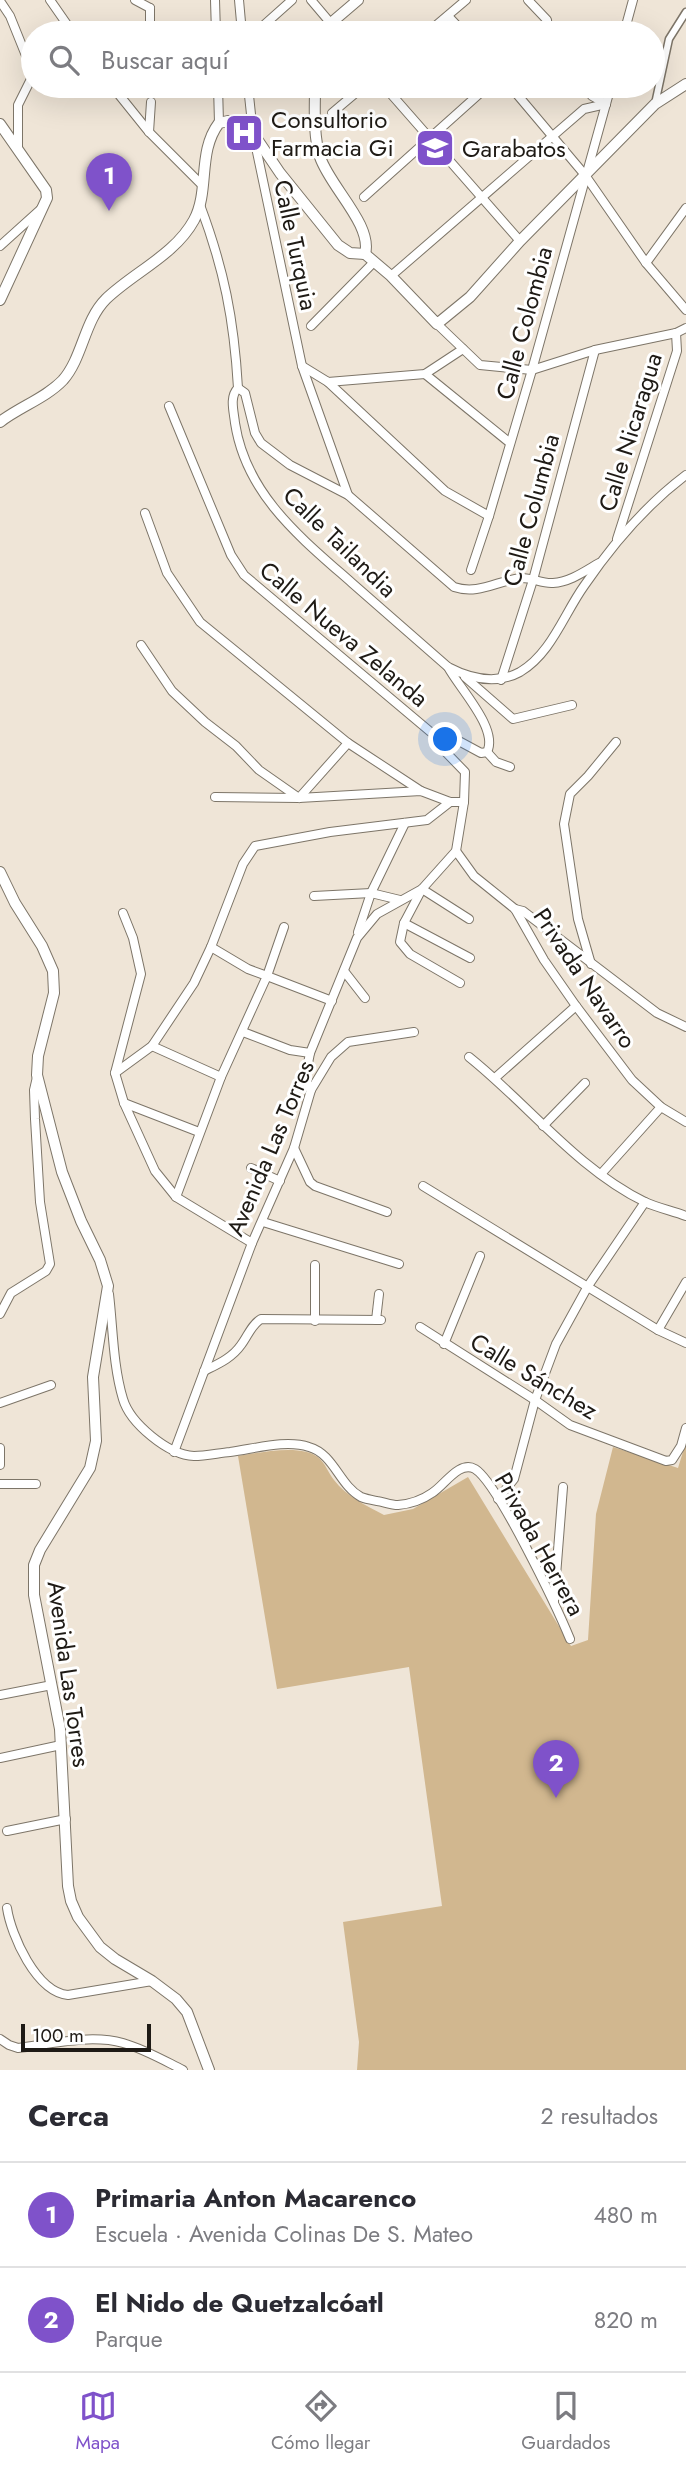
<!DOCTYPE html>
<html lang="es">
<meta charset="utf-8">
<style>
:root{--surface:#fff;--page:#f7f7f7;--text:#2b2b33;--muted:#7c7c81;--line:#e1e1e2;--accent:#7f52ca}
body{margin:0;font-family:Jost,sans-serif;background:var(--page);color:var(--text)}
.scale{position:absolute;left:21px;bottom:18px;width:130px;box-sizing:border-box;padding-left:7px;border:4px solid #1e1a15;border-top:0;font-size:19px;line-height:24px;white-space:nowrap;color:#1e1a15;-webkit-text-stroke:5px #fff;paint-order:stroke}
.you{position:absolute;left:446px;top:740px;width:24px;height:24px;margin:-18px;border:5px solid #fff;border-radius:50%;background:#1a73e8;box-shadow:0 0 0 10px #1a73e833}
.badge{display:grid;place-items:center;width:46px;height:46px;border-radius:50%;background:var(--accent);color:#fff;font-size:23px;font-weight:700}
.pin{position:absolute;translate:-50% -58px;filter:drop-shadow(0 2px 4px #0008)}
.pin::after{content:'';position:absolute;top:37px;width:24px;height:21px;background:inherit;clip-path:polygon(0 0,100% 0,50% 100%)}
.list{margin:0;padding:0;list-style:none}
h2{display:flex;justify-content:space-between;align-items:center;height:91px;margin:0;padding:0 28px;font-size:30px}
h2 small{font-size:23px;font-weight:400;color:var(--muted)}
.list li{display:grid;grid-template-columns:46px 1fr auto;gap:21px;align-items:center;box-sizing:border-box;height:105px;padding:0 28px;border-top:2px solid var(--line)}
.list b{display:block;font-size:26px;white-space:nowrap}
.list p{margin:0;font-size:23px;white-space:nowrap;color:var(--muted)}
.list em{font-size:23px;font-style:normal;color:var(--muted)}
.icon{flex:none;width:38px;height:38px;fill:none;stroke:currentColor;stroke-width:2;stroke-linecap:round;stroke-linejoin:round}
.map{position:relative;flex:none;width:686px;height:2070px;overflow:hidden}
.search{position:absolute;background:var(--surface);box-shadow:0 7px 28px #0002;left:21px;right:21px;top:21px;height:77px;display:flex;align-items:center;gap:18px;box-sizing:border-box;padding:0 24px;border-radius:38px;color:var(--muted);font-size:26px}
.sheet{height:301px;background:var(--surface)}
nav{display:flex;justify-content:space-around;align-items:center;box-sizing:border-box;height:98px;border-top:2px solid var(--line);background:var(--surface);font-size:19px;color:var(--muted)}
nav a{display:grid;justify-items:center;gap:4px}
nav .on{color:var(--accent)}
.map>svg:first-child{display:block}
.green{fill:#d1b78f}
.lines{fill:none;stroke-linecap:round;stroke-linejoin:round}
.pedestrian-casing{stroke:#7d7568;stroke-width:9}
.minor-casing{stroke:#7d7568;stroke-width:10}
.tertiary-casing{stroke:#7d7568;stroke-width:12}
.pedestrian{stroke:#fff;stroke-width:6}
.minor{stroke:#fff;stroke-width:8}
.tertiary{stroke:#fff;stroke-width:10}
.labels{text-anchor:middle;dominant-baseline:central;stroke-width:6;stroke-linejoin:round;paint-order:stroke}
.poi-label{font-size:24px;fill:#1e1a15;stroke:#fff;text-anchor:start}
.street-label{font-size:24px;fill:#1e1a15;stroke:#fff}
</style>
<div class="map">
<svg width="686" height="2070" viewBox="0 0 686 2070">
<rect width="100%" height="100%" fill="#efe5d7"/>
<path class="green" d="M686,1442V2070H357L359,2042L343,1922L442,1906L409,1667L277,1689L238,1456C258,1453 302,1443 319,1458C325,1463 329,1474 334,1480C346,1496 367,1506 384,1515L413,1509L468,1477L571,1646L588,1640L596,1514L613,1447L678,1468Z"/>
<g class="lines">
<g class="pedestrian-casing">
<path id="pedestrian" d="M655,104L669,39L686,12"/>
</g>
<g class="minor-casing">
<g id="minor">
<path d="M50,0L73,33"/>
<path d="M135,0L150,8"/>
<path d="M215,0L216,33"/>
<path d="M239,0L242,33"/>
<path d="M311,0L339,33"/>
<path d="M528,0L547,20L548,33"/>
<path d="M0,1L10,16L33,73"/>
<path d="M448,16L464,33"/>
<path d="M150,33V8"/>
<path d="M255,33L292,0"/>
<path d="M427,33L466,0"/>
<path d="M624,33L633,0"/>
<path d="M112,86L149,132L202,185"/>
<path d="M218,86L219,123"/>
<path d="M248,86L253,133L302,366L348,495"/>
<path d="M384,86L520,241"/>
<path d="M510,86L585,175L646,263L686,310"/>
<path d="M583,86L592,96L606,104"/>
<path d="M332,113L364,86"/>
<path d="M149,132L151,102"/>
<path d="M18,148V105L33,75"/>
<path d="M364,197L488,86"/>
<path d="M200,205C224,269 234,319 238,388C229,397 234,412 235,423C246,495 301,538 352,583C384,611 416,639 448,667C471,679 496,685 520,672C551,654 564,614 584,586C612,545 646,505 686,475"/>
<path d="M0,246L41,209"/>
<path d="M646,263L686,208"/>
<path d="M391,276L584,109L606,104"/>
<path d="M437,324L480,365L532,370L595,350L676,333L686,328"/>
<path d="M311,326L374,262"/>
<path d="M302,366L328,382L425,374L463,349"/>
<path d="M425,374L510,443"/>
<path d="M328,382L445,491L489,516"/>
<path d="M238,388L245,393L255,433L261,443L290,465L348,495L454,587C478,595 497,581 520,578C531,577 542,584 553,583C570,582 585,571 599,563"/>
<path d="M169,406L231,555L244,575L433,734L434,740L465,772L464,802L456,851L422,889L377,914L357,938L310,1053L305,1079L311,1090"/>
<path d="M145,513L167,573L200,622L348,743L421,791"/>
<path d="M617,539L677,351L676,333"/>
<path d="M471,570L489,516L532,370L611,86"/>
<path d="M141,645L172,691L205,722L236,746L259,770L299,798L348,743"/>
<path d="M465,677L513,719L572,705"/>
<path d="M501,680L533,580L595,350"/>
<path d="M433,734L438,731L444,733L481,753L487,752C499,729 459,688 448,667"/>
<path d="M487,752L496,762L510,767"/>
<path d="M215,797L299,798L421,791L450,802H464"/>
<path d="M456,851L474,876L515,909L544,960L576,1006L632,1080L661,1107L686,1122"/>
<path d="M314,896L371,893L400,900"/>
<path d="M515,909L523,911L657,1013L686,1027"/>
<path d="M123,913L133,938L141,974L115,1073L124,1103L155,1171L176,1197L252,1243"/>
<path d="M404,923L470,958"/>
<path d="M284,927L267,976L332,1001"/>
<path d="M358,932L371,893L405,823"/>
<path d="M591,964L578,919L564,824L570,794L588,776L616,742"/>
<path d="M344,971L365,998"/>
<path d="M460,983L410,954L400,942L404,923L422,889L469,919"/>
<path d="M243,1032L290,1050L310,1053"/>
<path d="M152,1046L221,1077"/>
<path d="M469,1057C528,1104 576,1168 645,1202C658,1208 673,1211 686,1216"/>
<path d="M115,1073L152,1046L194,983L211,947L243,864L255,846L330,832L427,820L450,802"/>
<path d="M495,1078L576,1006"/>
<path d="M124,1103L199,1132"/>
<path d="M543,1126L585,1083"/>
<path d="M294,1148L310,1182L315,1186L387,1212"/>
<path d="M251,1168L280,1181"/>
<path d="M601,1174L661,1107"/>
<path d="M423,1186L658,1330L686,1343"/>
<path d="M176,1197L221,1077L267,976L248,969L211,947"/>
<path d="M263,1222L399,1264"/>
<path d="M315,1265V1321"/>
<path d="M109,1294C113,1328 113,1366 123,1399C130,1423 168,1455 194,1456C205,1456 219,1453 230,1452C254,1449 286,1439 309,1447C334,1454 339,1485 361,1497C366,1499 372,1500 377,1501C384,1502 391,1505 398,1505C410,1504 422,1500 432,1493C444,1486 459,1460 475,1469C498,1483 558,1610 570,1639"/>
<path d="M0,1314L11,1293L46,1271L50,1264L40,1202L35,1119L34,1090L37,1077"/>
<path d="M376,1320L379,1294"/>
<path d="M420,1327L535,1400L570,1425L666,1461L672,1460L681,1446L686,1428"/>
<path d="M658,1330L686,1282"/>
<path d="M444,1344L480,1256"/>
<path d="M204,1371C218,1364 232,1358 241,1345C248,1336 251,1325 261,1319L381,1320"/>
<path d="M0,1403L51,1385"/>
<path d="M0,1448V1465"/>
<path d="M174,1452L252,1243L294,1148L311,1090L331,1057L348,1042L414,1032"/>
<path d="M0,1484H36"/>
<path d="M498,1499L514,1479L535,1400L556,1344L588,1286L645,1202"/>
<path d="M554,1601L563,1487"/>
<path d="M0,1695L52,1685"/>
<path d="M0,1758L61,1745"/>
<path d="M7,1831L66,1819"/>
<path d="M7,1908C11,1935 36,1992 68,1995L152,1981"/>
<path d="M0,2039L9,2045L18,2048C50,2044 91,2034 123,2043C144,2049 163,2060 183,2070"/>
</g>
</g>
<g class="tertiary-casing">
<g id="tertiary">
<path d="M324,33L331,23L358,0"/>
<path d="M315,86C315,109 313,134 320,157C330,187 373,225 365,254"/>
<path d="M0,124L46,190L47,198L0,300"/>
<path d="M365,254L391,276L437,324L470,297L520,241L655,104L686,84"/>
<path d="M0,422C19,407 46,398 63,380C83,357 84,321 106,299C134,272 175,255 194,220C210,190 197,152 219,123L228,121L241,124L253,133L280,173L338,245L350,253L365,254"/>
<path d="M0,872L15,903L42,946L53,971L54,993L38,1056L37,1075L62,1172L81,1221L100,1260L108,1286L93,1377L96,1441L90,1468L40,1550L34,1565V1595L60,1729L68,1886L71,1901L78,1917L100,1947L115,1959L152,1981L176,1999L187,2012L209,2070"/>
</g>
</g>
<use href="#pedestrian" class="pedestrian"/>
<use href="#minor" class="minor"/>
<use href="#tertiary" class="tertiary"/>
</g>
<defs>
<g id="hospital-square" transform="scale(2.0125)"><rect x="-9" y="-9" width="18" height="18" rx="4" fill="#7f52ca" stroke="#fff"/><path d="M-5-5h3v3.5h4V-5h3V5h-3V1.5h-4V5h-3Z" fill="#fff"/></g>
<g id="school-square" transform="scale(2.0125)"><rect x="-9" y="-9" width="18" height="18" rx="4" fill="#7f52ca" stroke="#fff"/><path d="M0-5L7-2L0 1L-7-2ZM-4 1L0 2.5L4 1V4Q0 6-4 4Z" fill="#fff"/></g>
</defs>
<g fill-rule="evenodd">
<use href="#hospital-square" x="244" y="133"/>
<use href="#school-square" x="435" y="148"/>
</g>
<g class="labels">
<g class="poi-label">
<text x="271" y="119">Consultorio<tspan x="271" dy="28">Farmacia Gi</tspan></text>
<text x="462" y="148">Garabatos</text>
</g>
<g class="street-label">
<text transform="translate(296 245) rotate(78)">Calle Turquia</text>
<text transform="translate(524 323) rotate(-75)">Calle Colombia</text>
<text transform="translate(630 432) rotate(-73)">Calle Nicaragua</text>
<text transform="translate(531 510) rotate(-75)">Calle Columbia</text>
<text transform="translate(340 542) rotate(44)">Calle Tailandia</text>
<text transform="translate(344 634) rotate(40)">Calle Nueva Zelanda</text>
<text transform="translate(585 978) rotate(56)">Privada Navarro</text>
<text transform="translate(270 1148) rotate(-67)">Avenida Las Torres</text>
<text transform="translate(534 1376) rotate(31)">Calle Sánchez</text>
<text transform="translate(540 1544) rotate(61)">Privada Herrera</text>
<text transform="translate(69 1674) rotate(82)">Avenida Las Torres</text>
</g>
</g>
</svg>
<div class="scale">100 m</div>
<div class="you"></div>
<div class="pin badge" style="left:109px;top:211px">1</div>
<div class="pin badge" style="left:556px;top:1798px">2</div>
<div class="search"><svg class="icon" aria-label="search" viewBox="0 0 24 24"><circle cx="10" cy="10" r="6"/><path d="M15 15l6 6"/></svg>Buscar aquí</div>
</div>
<section class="sheet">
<h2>Cerca<small>2 resultados</small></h2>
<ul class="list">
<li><span class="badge">1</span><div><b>Primaria Anton Macarenco</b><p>Escuela · Avenida Colinas De S. Mateo</p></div><em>480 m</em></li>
<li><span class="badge">2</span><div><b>El Nido de Quetzalcóatl</b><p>Parque</p></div><em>820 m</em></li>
</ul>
</section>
<nav>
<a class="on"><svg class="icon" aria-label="map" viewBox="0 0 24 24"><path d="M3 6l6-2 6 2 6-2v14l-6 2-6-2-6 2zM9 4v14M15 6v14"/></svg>Mapa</a>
<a><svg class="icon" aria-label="directions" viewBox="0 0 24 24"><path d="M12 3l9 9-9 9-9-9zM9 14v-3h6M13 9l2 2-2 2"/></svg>Cómo llegar</a>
<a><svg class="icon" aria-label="saved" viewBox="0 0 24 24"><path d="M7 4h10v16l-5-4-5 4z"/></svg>Guardados</a>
</nav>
